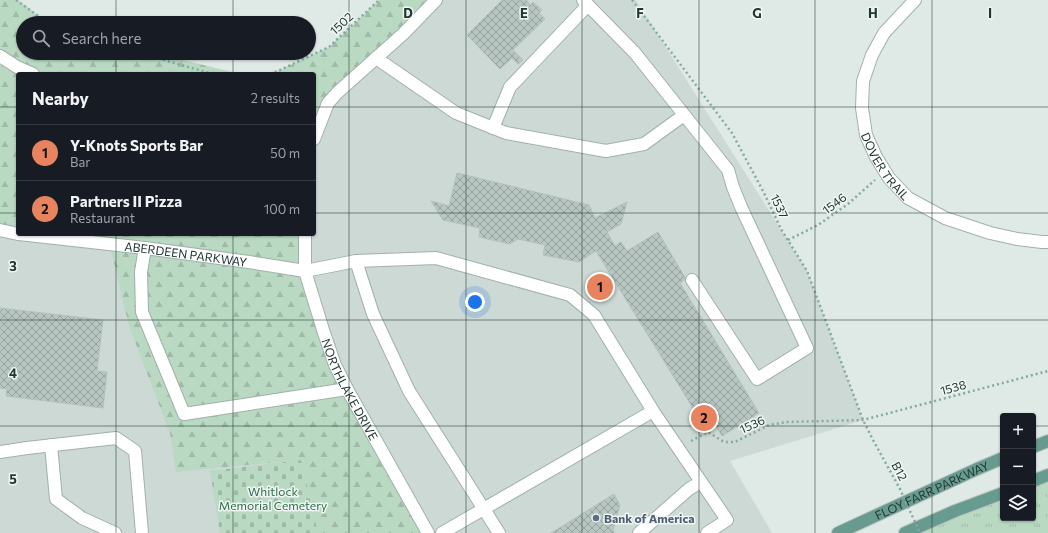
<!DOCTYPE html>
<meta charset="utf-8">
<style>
:root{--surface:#171b24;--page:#242831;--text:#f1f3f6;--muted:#9ea1a6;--line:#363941;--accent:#e7845f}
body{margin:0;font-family:Commissioner,sans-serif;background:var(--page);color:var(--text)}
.controls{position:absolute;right:12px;bottom:12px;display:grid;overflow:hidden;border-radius:4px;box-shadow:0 1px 3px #0004}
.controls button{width:36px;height:36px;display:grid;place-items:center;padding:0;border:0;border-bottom:1px solid var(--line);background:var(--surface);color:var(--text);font:20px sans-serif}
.you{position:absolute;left:475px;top:302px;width:14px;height:14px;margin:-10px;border:3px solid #fff;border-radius:50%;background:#1a73e8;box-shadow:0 0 0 6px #1a73e833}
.badge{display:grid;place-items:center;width:26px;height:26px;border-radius:50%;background:var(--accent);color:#111;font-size:13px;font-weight:700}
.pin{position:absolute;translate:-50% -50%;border:2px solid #fff;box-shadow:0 1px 4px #0006}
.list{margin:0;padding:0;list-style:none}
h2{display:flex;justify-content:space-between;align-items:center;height:52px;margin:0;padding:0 16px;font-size:17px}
h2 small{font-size:13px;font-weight:400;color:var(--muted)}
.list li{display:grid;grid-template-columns:26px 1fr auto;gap:12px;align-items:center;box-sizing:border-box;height:56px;padding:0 16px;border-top:1px solid var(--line)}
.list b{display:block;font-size:15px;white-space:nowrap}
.list p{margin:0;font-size:13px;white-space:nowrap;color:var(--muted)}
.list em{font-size:13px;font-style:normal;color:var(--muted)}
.icon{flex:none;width:22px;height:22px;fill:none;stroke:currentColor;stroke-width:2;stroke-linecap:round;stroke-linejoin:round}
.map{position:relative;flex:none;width:1048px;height:533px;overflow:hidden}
.search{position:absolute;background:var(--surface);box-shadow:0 1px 3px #0004;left:16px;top:16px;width:300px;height:44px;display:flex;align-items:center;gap:10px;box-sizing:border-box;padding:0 14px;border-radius:22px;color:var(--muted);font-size:15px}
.panel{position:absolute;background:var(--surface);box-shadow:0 1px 3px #0004;left:16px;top:72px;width:300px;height:164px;border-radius:4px}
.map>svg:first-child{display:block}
.built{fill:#cdd9d4}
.grass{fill:url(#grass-tufts)}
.forest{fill:url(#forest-firs)}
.cemetery{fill:url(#cemetery-stones)}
.building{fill:url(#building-cross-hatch);stroke:#b2c2bc}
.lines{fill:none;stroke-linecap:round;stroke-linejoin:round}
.minor-casing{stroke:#a2b0ac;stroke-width:14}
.major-casing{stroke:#bcc3c2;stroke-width:14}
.path{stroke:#82aa9f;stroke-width:2.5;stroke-dasharray:2 3;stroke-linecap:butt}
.minor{stroke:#fff;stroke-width:12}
.major{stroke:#679b8f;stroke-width:12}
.path-bridge{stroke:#82aa9f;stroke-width:2.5;stroke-dasharray:2 3;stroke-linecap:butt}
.grid{fill:none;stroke:#213832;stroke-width:1;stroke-opacity:0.55}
.service-dot{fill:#5c6f8a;stroke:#eff6f3;stroke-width:1.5}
.labels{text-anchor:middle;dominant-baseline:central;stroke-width:3;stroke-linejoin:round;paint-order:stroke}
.street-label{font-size:12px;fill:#213832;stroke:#eff6f3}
.park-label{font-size:12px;fill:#2f6b48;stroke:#eff6f3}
.service-label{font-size:12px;font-weight:bold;fill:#4e5e75;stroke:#eff6f3;text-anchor:start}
.grid-label{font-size:13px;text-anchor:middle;font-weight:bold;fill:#213832;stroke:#eff6f3;stroke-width:3;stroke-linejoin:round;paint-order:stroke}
</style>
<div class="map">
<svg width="1048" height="533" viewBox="0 0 1048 533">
<defs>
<pattern id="grass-tufts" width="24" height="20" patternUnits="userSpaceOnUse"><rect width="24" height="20" fill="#b9d9c3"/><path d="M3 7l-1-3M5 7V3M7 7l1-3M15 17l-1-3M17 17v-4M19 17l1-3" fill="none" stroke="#9fbba8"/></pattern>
<pattern id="forest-firs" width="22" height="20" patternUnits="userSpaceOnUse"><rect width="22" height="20" fill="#b9d9c3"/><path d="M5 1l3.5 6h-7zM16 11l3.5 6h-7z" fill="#9fbba8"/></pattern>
<pattern id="cemetery-stones" width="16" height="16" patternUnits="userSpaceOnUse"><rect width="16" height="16" fill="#b9d9c3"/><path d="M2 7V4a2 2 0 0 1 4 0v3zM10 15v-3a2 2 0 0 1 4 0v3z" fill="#9fbba8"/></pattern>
<pattern id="building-cross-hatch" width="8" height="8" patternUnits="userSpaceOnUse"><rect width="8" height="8" fill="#b8c6c1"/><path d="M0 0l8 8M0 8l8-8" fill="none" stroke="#95a29d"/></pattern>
</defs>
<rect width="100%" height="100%" fill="#dfe9e5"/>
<path class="built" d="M442,0H636L807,271L863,420L730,461L772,533H0V229L18,234H314V139L328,103Z"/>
<path class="grass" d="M1048,475V533H912L1003,493V518H1033V481Z"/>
<g class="forest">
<path d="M0,0H18L48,23H23V53H155L240,74H18V233L0,228Z"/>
<path d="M379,0H442L338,92L314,139V74H270L280,70L329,47Z"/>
<path d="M21,234H307L305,271L324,333L428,533H318L301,460L176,472L170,433L129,326L110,246Z"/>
</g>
<path class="cemetery" d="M301,460L318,533H220L210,471Z"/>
<g class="building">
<path d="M502,0H526L531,5L533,2L542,10L539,13L545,19L513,50L523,60L518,64L512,58L500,69L467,35Z"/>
<path d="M457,173L589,205L595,218L627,202L621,224L607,232L615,246L621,242L627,251L658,232L686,279L680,283L759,413L722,436L713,421L704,426L596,251L579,262L543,255L545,245L518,239L510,244L479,237L480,228L443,220L431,201L449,206Z"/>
<path d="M0,308L103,320L97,371L107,372L103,408L6,396L7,389L0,388Z"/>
<path d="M614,494L620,505L613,530L615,533H551Z"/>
</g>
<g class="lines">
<g class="minor-casing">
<g id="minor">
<path d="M583,0L635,53L728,170L733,187L741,207L807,348L757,379L692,280"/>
<path id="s1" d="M915,0L884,33L872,55L863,81L862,108L866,135L876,157L889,178L908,198L945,218L990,233L1017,239L1042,242H1048"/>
<path d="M0,56L17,67L33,74"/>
<path d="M376,58L456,113L506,133L606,151L644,144L684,115"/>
<path d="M493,128L510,87L588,5"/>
<path d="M314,139L328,103L338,92L403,34L436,0"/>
<path d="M0,230L18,234"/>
<path id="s2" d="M19,234L145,248L249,262L305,271L356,261L373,314L409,391L499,533"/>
<path id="s3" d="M305,234V271L324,333L335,365L347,389L428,533"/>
<path d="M145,248L141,272L142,312L184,414L347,389"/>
<path d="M356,261L436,258L570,295L594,315L653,411"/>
<path d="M51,445L56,499L82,518L115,533"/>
<path d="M0,452L27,448L116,438L135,451L142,533"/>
<path d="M442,533L653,411L727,520L707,533"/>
<path d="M639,533L689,489L701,482"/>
</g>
</g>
<g class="major-casing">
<g id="major">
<path d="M1033,447L1048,441"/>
<path d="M1033,481L1048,475"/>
<path id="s4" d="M838,533L977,469L1003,458"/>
<path d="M905,533L955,511L1003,493"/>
</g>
</g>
<g class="path">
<path d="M16,0L48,23"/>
<path d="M632,0L732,133L763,191L781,229L807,271L863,420L873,440"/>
<path d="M139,53L213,74"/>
<path d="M270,74L280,70L329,47L379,0"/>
<path d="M788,240L818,225L848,204L875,180"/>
<path d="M691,441L708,432L724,442H735L769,425L787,422L863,420L1048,371"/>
</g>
<use href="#minor" class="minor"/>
<use href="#major" class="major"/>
<path class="path-bridge" d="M873,440L900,489L920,533"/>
</g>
<path class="grid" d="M116,0V23M233,0V23M349,0V533M466,0V533M582,0V533M699,0V533M815,0V533M932,0V533M116,53V74M233,53V74M0,107H18M314,107H1048M0,213H18M314,213H1048M116,234V533M233,234V533M0,320H1048M0,426H1003M1033,426H1048"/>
<circle class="service-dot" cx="596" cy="518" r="4"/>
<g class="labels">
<g class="street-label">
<text transform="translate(341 23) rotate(-43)">1502</text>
<text stroke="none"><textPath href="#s1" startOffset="189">DOVER TRAIL</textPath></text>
<text transform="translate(834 203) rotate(-37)">1546</text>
<text transform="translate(780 206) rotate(65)">1537</text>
<text stroke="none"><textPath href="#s2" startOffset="168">ABERDEEN PARKWAY</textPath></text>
<text transform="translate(953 387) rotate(-15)">1538</text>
<text stroke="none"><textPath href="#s3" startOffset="164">NORTHLAKE DRIVE</textPath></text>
<text transform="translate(752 424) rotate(-24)">1536</text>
<text transform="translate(900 471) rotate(62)">B12</text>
<text stroke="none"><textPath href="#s4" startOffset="103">FLOY FARR PARKWAY</textPath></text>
</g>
<g class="park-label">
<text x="273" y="491">Whitlock<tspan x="273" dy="14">Memorial Cemetery</tspan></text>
</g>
<g class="service-label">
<text x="604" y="518">Bank of America</text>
</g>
</g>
<g class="grid-label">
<text x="408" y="18">D</text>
<text x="524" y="18">E</text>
<text x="640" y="18">F</text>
<text x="757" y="18">G</text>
<text x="873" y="18">H</text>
<text x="990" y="18">I</text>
<text x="13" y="271">3</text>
<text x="13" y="378">4</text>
<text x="13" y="484">5</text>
</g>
</svg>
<div class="controls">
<button>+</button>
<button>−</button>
<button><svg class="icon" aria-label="layers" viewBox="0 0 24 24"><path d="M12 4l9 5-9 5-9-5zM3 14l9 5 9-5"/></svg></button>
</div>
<div class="you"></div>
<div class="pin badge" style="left:600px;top:287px">1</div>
<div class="pin badge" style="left:704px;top:418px">2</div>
<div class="search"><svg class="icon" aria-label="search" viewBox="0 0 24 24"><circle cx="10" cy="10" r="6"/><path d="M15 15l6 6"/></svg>Search here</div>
<section class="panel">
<h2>Nearby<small>2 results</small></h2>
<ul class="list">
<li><span class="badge">1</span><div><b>Y-Knots Sports Bar</b><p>Bar</p></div><em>50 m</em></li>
<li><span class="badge">2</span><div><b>Partners II Pizza</b><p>Restaurant</p></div><em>100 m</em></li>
</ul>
</section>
</div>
